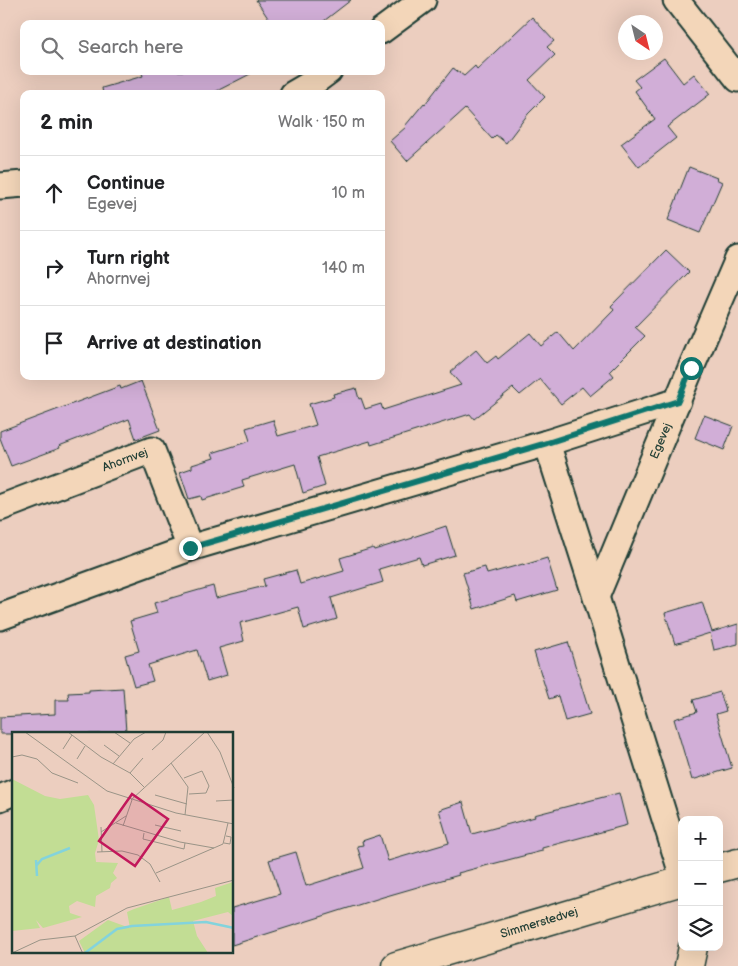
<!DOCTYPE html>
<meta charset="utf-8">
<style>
:root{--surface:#fff;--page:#f2f2f2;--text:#202124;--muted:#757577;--line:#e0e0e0}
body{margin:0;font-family:"Balsamiq Sans",sans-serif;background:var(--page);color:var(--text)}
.controls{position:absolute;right:15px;bottom:15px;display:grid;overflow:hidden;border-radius:10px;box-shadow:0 5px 20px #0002}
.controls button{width:45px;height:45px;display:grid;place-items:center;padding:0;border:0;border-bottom:1px solid var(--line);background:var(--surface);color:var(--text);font:25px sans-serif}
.compass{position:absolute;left:618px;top:15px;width:45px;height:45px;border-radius:50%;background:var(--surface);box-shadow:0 5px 20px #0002;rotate:145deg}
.stop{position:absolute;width:15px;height:15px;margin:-11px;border:4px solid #0f766e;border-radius:50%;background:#fff}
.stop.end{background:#0f766e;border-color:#fff;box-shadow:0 1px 5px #0008}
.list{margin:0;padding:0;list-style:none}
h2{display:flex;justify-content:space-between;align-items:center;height:65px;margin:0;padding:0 20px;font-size:21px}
h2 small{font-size:16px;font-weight:400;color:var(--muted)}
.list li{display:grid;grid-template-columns:32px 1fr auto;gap:15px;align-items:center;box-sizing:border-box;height:75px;padding:0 20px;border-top:1px solid var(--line)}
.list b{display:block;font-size:19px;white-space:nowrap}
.list p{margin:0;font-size:16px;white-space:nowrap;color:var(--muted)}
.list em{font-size:16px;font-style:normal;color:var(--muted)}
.icon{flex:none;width:28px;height:28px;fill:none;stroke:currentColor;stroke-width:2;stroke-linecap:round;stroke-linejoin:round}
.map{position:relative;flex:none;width:738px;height:966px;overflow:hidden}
.search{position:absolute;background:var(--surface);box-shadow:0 5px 20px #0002;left:20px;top:20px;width:365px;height:55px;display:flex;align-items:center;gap:12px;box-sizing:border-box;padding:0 18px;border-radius:10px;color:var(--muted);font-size:19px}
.panel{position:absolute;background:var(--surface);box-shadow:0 5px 20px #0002;left:20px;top:90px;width:365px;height:290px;border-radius:10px}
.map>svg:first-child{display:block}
.building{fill:#d1aed7;stroke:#1f3d34}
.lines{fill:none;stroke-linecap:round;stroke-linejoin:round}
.street-casing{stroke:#1f3d34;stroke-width:29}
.secondary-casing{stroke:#1f3d34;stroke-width:31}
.street{stroke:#f3d6b9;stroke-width:25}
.secondary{stroke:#f3d6b9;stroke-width:28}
.route{stroke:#0f766e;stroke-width:6}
.labels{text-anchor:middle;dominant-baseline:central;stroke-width:4;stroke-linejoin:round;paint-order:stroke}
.street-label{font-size:12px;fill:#1f3d34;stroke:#f3d6b9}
.inset-river{fill:none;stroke:#83d3dc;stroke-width:2.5}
.inset-road{fill:none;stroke:#9a9487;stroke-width:1}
.view{fill:#c2185b;fill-opacity:0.15;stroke:#c2185b;stroke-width:2.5}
.inset-edge{fill:none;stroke:#1f3d34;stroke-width:2.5}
</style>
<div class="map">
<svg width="738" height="966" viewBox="0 0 738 966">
<rect width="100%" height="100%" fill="#eccebf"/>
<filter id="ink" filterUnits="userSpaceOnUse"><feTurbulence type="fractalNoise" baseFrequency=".02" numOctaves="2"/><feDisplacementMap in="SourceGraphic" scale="10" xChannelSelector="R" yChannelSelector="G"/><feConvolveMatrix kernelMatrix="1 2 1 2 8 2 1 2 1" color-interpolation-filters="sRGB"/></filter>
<g filter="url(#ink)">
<g class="building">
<path d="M256,0H351L320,24H272Z"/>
<path d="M532,17L554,41L547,47L555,55L529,80L545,97L528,114L506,143L496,135L492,139L465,109L407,161L390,141L406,127L405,126L424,103L425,104L453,68L464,76L475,66L477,69Z"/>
<path d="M664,58L683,83L694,74L710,94L667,127L676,138L639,167L621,144L655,119L635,91L640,87L634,80Z"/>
<path d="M141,71H256L211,94H103L102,88L143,76Z"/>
<path d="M689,167L717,178L716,179L722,182L700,233L668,220Z"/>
<path d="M666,250L689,272L635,327L645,336L610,371L614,376L590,396L582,387L561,404L540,379L520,395L513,388L474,419L470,414L371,445L370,441L317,457L325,486L303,493L295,464L242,480L244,487L202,500L201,496L189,499L180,472L192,468V465L214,458L212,453L250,441L246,428L273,420L278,436L316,425L309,404L334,397L333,394L356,388L359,399L361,398L365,409L381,404L383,410L461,385L450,372L476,350L487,363L496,356L498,359L530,333L541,346L558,332L574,351L614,310L611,306Z"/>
<path d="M141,381L160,430L136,439L129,419L59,446L60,448L11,466L0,438V431L120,386L121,389Z"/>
<path d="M704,415L733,426L724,450L695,438Z"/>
<path d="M446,526L455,555L422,565L419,557L379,569L383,582L331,598L337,619L304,629L298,607L240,623L244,641L219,648L227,675L207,681L197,650L148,665L153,681L134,686L125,655L139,651L130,621L157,613L154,603L213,586L216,598L265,586L263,579L296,570L300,584L344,571L340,558L373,548L374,550L413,538V537Z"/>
<path d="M547,558L557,590L517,602L515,596L474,609L463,573L485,567L487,574L523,564L524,565Z"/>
<path d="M702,602L712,632L738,624V644L714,650L710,633L675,644L665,613Z"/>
<path d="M568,642L590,714L565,721L558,696L549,699L534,652Z"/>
<path d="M123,688L126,732L97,734H0V717L55,714V700H69L68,693L89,692V690Z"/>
<path d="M720,692L726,711L716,714L732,768L692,780L674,719L697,712L693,700Z"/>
<path d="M619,793L627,825L542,848V851L458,873L459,875L383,897L232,945V908L280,894L269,860L296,852L306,886L364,868L357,846L363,845L362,841L380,835L388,861L449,843L439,810L463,802L472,834L535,817L534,815Z"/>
</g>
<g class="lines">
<g class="street-casing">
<g id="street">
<path d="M676,0L738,79"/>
<path d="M381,31L423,0"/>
<path d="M293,94L317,80L329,71"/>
<path d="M0,186L24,184"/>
<path d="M547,443L596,597L682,874"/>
<path d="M0,508L152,450L190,548"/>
<path d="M596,597L691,368L738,259"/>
<path d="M0,617L190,548L547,443L678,401"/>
<path d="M0,798L14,792"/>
</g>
</g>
<g class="secondary-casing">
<g id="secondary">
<path d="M719,868L738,863"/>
<path d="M396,966L682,881"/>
<path d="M689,966L693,947"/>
</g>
</g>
<use href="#street" class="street"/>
<use href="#secondary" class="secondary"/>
</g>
</g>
<g class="lines" filter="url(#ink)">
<path class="route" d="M190,548L547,443L678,401L691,368"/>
</g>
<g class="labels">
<g class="street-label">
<text transform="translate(661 441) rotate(-67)">Egevej</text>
<text transform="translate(125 460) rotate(-20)">Ahornvej</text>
<text transform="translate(539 923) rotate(-17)">Simmerstedvej</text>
</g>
</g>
<g transform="translate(12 732)">
<rect width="221" height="221" fill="#eccebf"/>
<path d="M0,47L33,64L48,67L76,63L82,73L87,108L83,121L84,130L106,131L101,141L105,146L99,151L98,156L84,164L83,175L65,169L57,174L58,181L70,185L31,196L24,188L28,196L0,199ZM221,150V184L216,180L181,189L185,204L196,221H73L67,209L96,188L118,196L115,180L122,177L157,165L160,178L189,170L204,164L203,156Z" fill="#c2dd94"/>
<path class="inset-river" d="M24,128L25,144M24,134L30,127L58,116M73,221L105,197L120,194L194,190L222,196"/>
<path class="inset-road" d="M13,0L95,59L164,81L222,92M56,0L89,25L118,41L132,55M102,0L118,11M195,0L208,20L222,56M92,13L107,24M51,17L60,3M140,18L151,8L154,0M0,25L10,23L25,27L40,41L66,51M65,27L73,14M159,31L176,55L173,83M101,32L122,7L134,0M118,41L131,26M172,46L190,39L197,54L194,61L177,62M143,63L175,72M119,68L193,0M204,69L222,68M104,91L168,110L202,116M143,93L169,99M111,94L120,68M89,95L90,120M89,100L114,84M132,101L131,107L172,117L173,111M212,111L218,112L219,105L214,104M85,120L110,119L126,123L138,132L148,150M144,141L211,112L216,91M63,204L71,222M0,221L28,208L63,204L115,176L222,148"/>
<path class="view" d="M120,62L156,87L123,134L87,109Z"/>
<rect width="221" height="221" class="inset-edge"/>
</g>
</svg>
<div class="controls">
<button>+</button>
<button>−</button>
<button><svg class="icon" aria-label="layers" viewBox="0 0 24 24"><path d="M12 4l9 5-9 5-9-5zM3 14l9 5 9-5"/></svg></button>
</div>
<svg class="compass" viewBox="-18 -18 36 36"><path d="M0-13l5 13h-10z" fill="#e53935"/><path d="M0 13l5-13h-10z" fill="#757577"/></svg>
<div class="stop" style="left:691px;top:368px"></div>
<div class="stop end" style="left:190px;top:548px"></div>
<div class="search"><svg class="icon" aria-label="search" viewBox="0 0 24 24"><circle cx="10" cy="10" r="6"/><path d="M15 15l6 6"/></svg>Search here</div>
<section class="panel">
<h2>2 min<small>Walk · 150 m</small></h2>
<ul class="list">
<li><svg class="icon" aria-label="ahead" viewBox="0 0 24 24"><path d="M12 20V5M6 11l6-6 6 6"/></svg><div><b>Continue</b><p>Egevej</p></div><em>10 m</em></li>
<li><svg class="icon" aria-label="right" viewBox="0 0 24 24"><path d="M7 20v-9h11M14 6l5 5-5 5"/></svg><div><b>Turn right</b><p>Ahornvej</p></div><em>140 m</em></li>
<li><svg class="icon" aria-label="arrive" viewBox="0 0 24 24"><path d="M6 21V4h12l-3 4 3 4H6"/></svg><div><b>Arrive at destination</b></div></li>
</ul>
</section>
</div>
